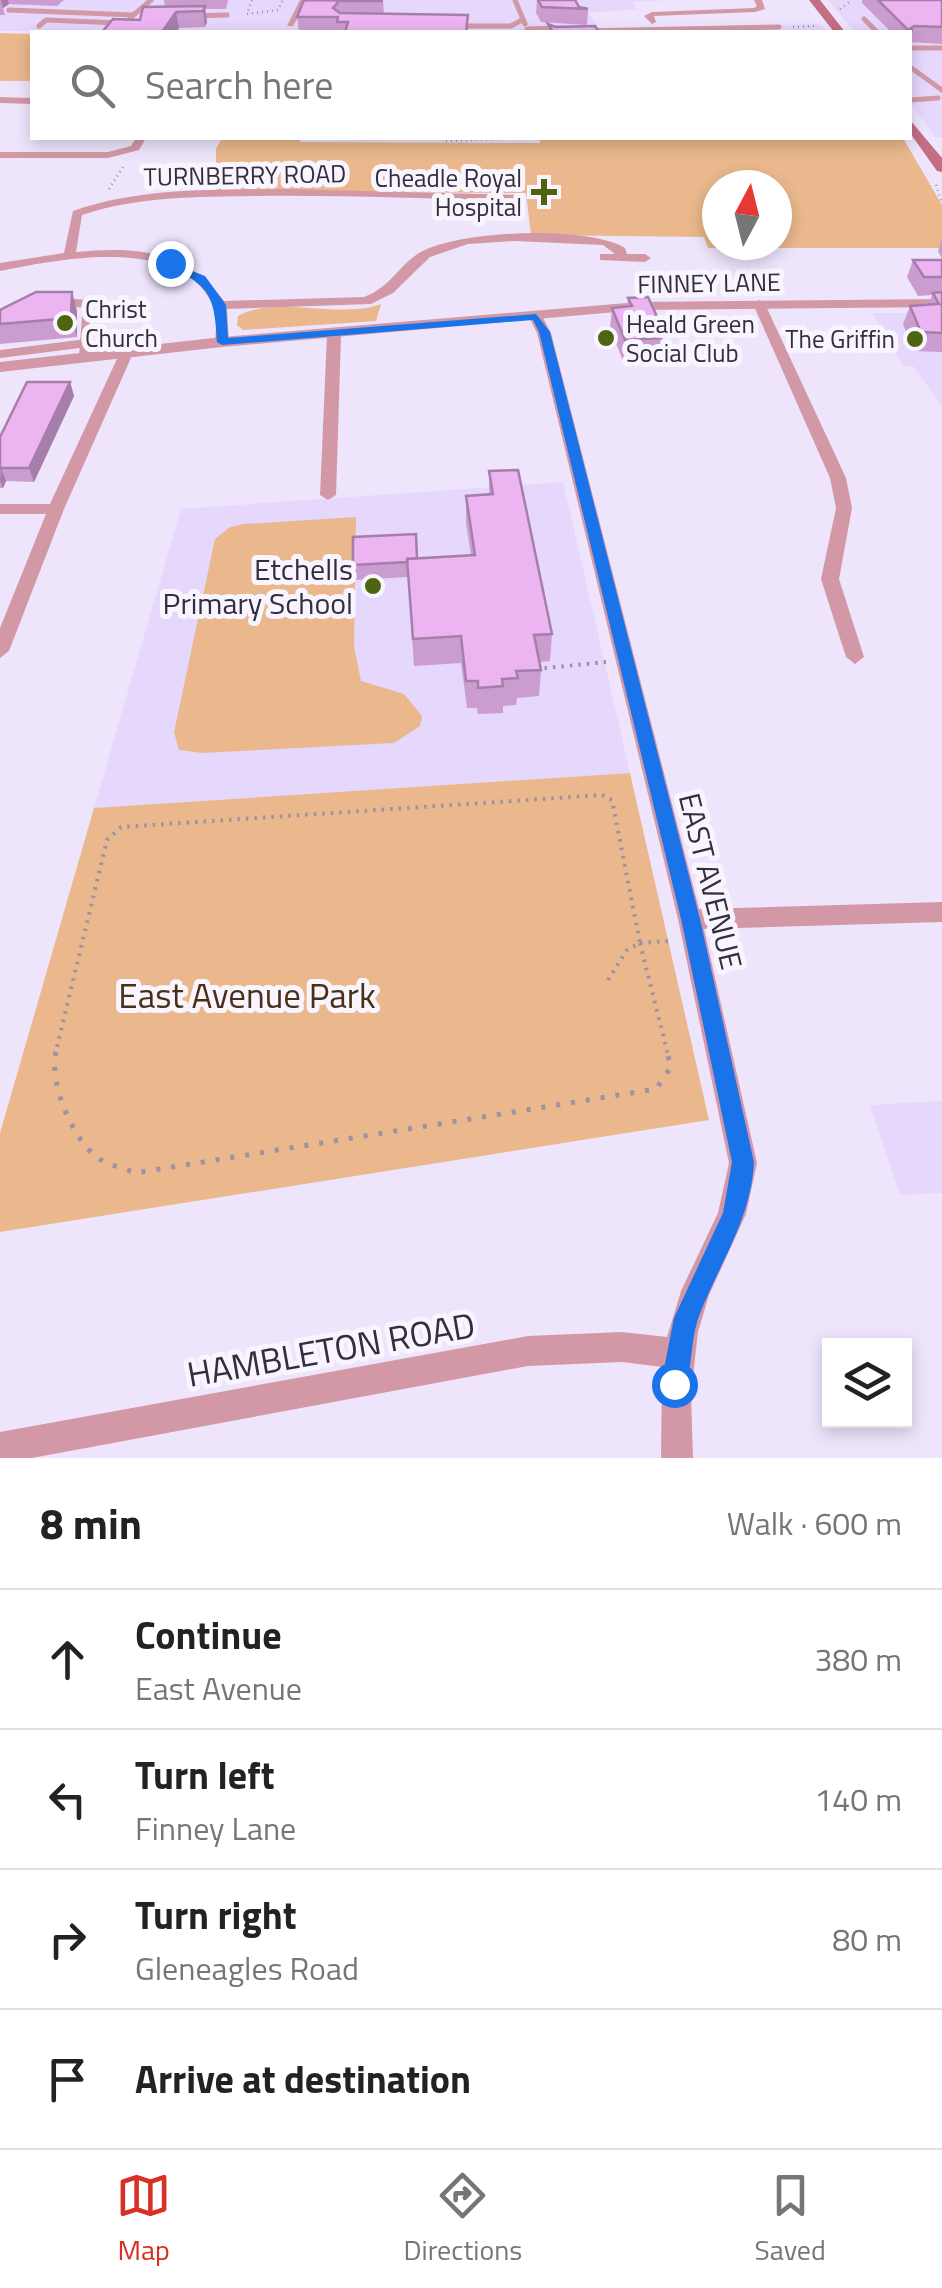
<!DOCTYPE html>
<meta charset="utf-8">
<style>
:root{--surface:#fff;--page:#f6f6f6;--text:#222;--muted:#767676;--line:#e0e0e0;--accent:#d93025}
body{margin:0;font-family:"Titillium Web",sans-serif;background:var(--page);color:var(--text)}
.controls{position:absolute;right:30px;bottom:30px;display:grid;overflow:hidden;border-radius:0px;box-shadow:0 5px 15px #0003}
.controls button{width:90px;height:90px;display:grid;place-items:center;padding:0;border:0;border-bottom:2px solid var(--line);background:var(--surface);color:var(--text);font:50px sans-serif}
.compass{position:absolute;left:702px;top:170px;width:90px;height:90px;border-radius:50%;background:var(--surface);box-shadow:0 5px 15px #0003;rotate:7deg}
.stop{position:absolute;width:30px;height:30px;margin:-22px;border:8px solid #1a73e8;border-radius:50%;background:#fff}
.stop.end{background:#1a73e8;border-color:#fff;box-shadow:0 2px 10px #0008}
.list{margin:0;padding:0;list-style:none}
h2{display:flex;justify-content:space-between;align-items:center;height:130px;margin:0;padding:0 40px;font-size:42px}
h2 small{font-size:32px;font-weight:400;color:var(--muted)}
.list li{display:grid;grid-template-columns:65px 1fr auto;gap:30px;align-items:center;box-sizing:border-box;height:140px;padding:0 40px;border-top:2px solid var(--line)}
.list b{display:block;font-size:38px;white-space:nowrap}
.list p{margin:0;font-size:32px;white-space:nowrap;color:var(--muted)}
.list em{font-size:32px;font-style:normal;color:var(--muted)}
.icon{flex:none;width:55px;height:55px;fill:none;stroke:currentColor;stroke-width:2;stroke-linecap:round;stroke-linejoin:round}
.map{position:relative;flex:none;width:942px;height:1458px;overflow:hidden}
.search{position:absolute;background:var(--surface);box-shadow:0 5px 15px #0003;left:30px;right:30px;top:30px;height:110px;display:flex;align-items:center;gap:25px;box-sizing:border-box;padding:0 35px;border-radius:0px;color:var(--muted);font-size:38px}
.sheet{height:690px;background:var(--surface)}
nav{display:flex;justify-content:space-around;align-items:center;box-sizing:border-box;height:140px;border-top:2px solid var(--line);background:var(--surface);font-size:28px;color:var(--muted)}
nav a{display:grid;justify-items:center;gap:5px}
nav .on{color:var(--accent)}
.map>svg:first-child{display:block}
.built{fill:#e6d7fc}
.green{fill:#eab88c;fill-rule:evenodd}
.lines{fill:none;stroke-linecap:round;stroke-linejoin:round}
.path-far2{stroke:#9a92a6;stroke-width:2.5;stroke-dasharray:1 4;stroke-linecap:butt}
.path-far1{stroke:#9a92a6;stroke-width:4;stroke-dasharray:2.5 6;stroke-linecap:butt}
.path{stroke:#9a92a6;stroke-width:5;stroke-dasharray:4 11;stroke-linecap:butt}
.service-far1{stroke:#d398a6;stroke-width:5}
.service{stroke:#d398a6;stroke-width:8}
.minor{fill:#d398a6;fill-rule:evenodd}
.tertiary{fill:#d398a6;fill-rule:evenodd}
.secondary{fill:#c36e85;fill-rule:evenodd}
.wall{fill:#cb9ccf}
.shaded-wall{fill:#a57fa9}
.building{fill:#ecb5f1;stroke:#a57fa9;stroke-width:2.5}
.route{fill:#1a73e8}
.poi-dot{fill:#4f6410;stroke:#f8f5fe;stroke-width:4}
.labels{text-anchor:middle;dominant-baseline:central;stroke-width:10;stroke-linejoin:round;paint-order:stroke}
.far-street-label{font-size:25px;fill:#332d3c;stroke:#f8f5fe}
.far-poi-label{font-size:25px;fill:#332d3c;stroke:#f8f5fe;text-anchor:end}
.poi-label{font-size:30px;fill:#332d3c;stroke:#f8f5fe;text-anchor:end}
.street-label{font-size:30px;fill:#332d3c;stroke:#f8f5fe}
.near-park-label{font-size:35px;fill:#482f16;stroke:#f8f5fe}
.near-street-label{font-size:35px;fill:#332d3c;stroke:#f8f5fe}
</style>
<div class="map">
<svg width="942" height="1458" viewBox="0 0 942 1458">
<rect width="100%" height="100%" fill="#eee5fd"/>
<g class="built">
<path d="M0,0H671L632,2L637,9L589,13L599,29L821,24L828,32L0,31Z"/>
<path d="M828,0H942V137H935L910,102V32H855Z"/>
<path d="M872,313H942V406L913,366H903Z"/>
<path d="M563,482L630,773L94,808L181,509Z"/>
<path d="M942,1101V1193L900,1195L870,1105Z"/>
</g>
<g class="green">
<path d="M0,33L32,34V74L28,75L32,76V81H0Z"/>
<path d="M222,138H301L300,142L540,143V138H903L942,205V248H708L704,237L531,235L526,193L216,191V149ZM717,185H777V245H717Z"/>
<path d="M381,304L376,321L243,330L237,325L238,316C276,294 338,320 381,304Z"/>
<path d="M356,517L354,646L361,681L404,694L422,716L420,726L394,743L202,753L179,750L174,732L215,539L230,527L244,524Z"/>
<path d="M630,773L709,1120L0,1232V1133L94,808Z"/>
</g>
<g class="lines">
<g class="path-far2">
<path d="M252,0L247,14L278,10L283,0"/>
<path d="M840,9L852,0"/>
<path d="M793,27L814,26"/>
<path d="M446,141L524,138"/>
<path d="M936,185L942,204"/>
<path d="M109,189L123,167"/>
</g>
<g class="path-far1">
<path d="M536,669L606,662"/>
<path d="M640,943L668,1055"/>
<path d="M640,943L670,941"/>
<path d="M608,980L627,950L640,943"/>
<path d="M55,1055L107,840L121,827L602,795L612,800L640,943"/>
</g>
<path class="path" d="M56,1052C49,1083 72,1139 98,1158C108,1165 124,1168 135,1173L656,1089L671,1067L667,1052"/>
<g class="service-far1">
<path d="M515,0L525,24"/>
<path d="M9,10L133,15"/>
<path d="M192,16L227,15"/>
<path d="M130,18L151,0"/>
<path d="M864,19L877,32"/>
<path d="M39,26L46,20L120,23"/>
<path d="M455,26H511L522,20"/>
<path d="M585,31L779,27"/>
<path d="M528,32L527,29L558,28"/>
<path d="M910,48H942"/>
<path d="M910,67L942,90"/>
<path d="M910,100L938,98"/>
</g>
<g class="service">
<path d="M63,302L87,304L83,356"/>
<path d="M0,354L87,343"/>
</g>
<g class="minor">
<path d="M300,0H308L293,26H287Z"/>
<path d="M754,0H762L765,9L755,12L654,16L656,22L652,24L644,16L652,12L754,8L757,6Z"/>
<path d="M0,97L32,98V104L0,103Z"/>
<path d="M136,138H146L139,150L108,158H0V152H108L131,146Z"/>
<path d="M286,189L517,195L523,198L517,201C430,199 343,195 257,196C198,197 138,196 82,215L76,252C136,246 187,250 224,301L364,297C391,287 397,267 419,253C458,230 587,225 625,248L627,254H645L651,258L645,262L600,260V254H615L603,245L514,241L468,244L430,257L393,293L371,304L227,309L229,342L222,346L215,342C216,330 218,314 212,303C178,235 59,259 0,271V263L64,253L73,211C141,187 215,190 286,189Z"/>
<path d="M759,300L765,304L846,478L852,508L839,579L864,657L855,664L846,657L821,579L836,508L830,478L753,304Z"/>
<path d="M536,313L541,314L551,333L699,909L942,902V922L704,929L757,1163L746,1214L709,1295L698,1332L691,1394L693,1458H661L662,1367L622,1362L528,1366L32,1458H0V1432L528,1336L622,1332L667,1337L681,1291L718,1213L729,1163L678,919L537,333L529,317Z"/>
<path d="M334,331L341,335L336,495L328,500L320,495L327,335Z"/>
<path d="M122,348L134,351L64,509L9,651L0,658V628L46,514H0V504H50Z"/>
</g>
<path class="tertiary" d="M942,299V307L639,310L222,347L0,372V362L222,337L639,302Z"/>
<g class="secondary">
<path d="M809,0H820L845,32H834Z"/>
<path d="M910,120L942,158V172L937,171L910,133Z"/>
</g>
</g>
<g class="wall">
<path d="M0,0H64L57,6L9,4L3,8L5,15H0Z"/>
<path d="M164,0H228L226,9H205L207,22L205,27L179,28L176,32H102L140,20L165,7Z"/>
<path d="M304,0L383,1L384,14L468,15V32H299L297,17Z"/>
<path d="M537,0H575L579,7L588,9L587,25L541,22L536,13Z"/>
<path d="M862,0H942V44L910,42V32H891L862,3Z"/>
<path d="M942,238V259L938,251Z"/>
<path d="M913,260H942V352L914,351L903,324L910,306L929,304L932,295L918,296L907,277Z"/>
<path d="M628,298L659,321L658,330L661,338L658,359L623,361L610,328L612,308L627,307Z"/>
<path d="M0,310L77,311V337L0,344Z"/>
<path d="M70,382L74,396L34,482L6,481L3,488H0V437Z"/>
<path d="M489,471L552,634L550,661L539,662L541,670L539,696L517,698L516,705L503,706V713L478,714L477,708H467L461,663L414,666L408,577L355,580L353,565L417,558L471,555L466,523V496L489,494Z"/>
</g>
<g class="shaded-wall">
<path d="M1,0H8L9,4L3,8Z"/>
<path d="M205,6L207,22L205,27L203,11Z"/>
<path d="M176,12L179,28L176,32H162Z"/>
<path d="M914,26L910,42V32H907L908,30Z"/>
<path d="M72,292L77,311V337L71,318Z"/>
<path d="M70,382L74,396L34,482L29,468Z"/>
<path d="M1,468L6,481L3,488L0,481Z"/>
</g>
<g class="building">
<path d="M304,0L383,1H339L333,8L340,13L468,15L466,32H345L348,22H337L338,17H297Z"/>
<path d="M538,0H575L579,7L588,9L542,7Z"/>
<path d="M878,0H942V27L914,26L908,30Z"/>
<path d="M205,6L203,11L176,12L162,32H102L113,19L140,20L143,7Z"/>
<path d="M548,24L555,27L595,26L599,32H553Z"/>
<path d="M913,260H942V277H924Z"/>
<path d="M36,292H72L71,318L0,324V310Z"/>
<path d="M942,292V333L921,332L910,306L939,304L933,293Z"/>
<path d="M648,297L659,321H653L661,338L625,340L612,308L632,306L628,298Z"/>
<path d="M27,382H70L29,468H1L0,469V437Z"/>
<path d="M518,470L552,634L534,635L541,670L516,671L518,678L502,679L503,686L478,688V681H466L461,636L413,639L407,559L475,555L466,496L493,494L489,471Z"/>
<path d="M416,534L417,558L407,559V562L353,565V537Z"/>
</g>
<path class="route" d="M166,261L205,276L226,305L228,338L536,314L550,332L700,919L754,1162C751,1220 719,1264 699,1316C690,1341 693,1369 683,1393L674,1397L665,1393L661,1384L674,1318L723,1213L732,1162L681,919L539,332L533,320L222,345L217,342C215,295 209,285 166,265Z"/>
<g class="poi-dot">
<path d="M539 177h10v10h10v10h-10v10h-10v-10h-10v-10h10z"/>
<circle cx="65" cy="323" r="10"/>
<circle cx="606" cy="338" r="10"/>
<circle cx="915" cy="339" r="10"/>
<circle cx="373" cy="586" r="10"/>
</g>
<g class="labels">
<g class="far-street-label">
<text transform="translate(245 175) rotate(-1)">TURNBERRY ROAD</text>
<text transform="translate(709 283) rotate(-1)">FINNEY LANE</text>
</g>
<g class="far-poi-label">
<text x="522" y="178">Cheadle Royal<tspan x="522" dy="29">Hospital</tspan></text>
<text x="85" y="309" text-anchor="start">Christ<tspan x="85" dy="29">Church</tspan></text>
<text x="626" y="324" text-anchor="start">Heald Green<tspan x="626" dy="29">Social Club</tspan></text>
<text x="895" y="339">The Griffin</text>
</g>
<g class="poi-label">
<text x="353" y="569">Etchells<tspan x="353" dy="34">Primary School</tspan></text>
</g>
<g class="street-label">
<text transform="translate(711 881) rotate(76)">EAST AVENUE</text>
</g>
<g class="near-park-label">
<text x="247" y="995">East Avenue Park</text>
</g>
<g class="near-street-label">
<text transform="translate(331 1349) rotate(-10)">HAMBLETON ROAD</text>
</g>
</g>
</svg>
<div class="controls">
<button><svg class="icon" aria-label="layers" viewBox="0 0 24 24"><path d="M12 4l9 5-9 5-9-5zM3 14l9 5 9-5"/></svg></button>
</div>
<svg class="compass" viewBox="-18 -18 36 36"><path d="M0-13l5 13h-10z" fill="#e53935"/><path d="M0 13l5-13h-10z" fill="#767676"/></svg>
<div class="stop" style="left:674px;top:1384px"></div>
<div class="stop end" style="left:170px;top:263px"></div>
<div class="search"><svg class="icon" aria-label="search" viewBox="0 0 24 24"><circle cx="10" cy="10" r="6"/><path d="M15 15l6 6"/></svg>Search here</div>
</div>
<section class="sheet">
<h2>8 min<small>Walk · 600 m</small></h2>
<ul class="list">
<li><svg class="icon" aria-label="ahead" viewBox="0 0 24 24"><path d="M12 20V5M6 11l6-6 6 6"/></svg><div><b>Continue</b><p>East Avenue</p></div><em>380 m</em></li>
<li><svg class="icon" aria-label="left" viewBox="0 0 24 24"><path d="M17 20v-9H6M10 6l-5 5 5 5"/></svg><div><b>Turn left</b><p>Finney Lane</p></div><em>140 m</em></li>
<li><svg class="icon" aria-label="right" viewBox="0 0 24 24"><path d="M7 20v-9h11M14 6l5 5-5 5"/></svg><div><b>Turn right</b><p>Gleneagles Road</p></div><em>80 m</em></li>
<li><svg class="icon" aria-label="arrive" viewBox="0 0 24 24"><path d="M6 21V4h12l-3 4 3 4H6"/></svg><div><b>Arrive at destination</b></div></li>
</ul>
</section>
<nav>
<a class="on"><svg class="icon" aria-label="map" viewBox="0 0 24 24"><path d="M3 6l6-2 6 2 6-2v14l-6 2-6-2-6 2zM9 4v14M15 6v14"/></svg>Map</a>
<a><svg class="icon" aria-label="directions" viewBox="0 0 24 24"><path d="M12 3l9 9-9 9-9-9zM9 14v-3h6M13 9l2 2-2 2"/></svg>Directions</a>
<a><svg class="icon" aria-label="saved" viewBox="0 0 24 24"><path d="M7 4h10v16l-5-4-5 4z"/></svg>Saved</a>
</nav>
